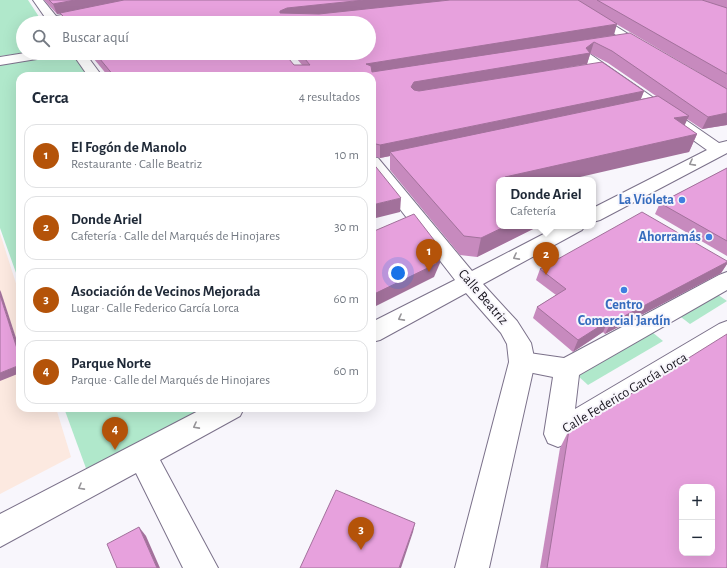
<!DOCTYPE html>
<html lang="es">
<meta charset="utf-8">
<style>
:root{--surface:#fff;--page:#f2f2f3;--text:#1f2937;--muted:#747a83;--line:#e0e1e3;--accent:#b45309}
body{margin:0;font-family:"Alegreya Sans",sans-serif;background:var(--page);color:var(--text)}
.controls{position:absolute;right:12px;bottom:12px;display:grid;overflow:hidden;border-radius:8px;box-shadow:0 4px 16px #0002}
.controls button{width:36px;height:36px;display:grid;place-items:center;padding:0;border:0;border-bottom:1px solid var(--line);background:var(--surface);color:var(--text);font:20px sans-serif}
.you{position:absolute;left:398px;top:273px;width:14px;height:14px;margin:-10px;border:3px solid #fff;border-radius:50%;background:#1a73e8;box-shadow:0 0 0 6px #1a73e833}
.badge{display:grid;place-items:center;width:26px;height:26px;border-radius:50%;background:var(--accent);color:#fff;font-size:13px;font-weight:700}
.pin{position:absolute;translate:-50% -33px;filter:drop-shadow(0 1px 2px #0008)}
.pin::after{content:'';position:absolute;top:21px;width:14px;height:12px;background:inherit;clip-path:polygon(0 0,100% 0,50% 100%)}
.popup{position:absolute;left:496px;top:177px;width:100px;height:52px;box-sizing:border-box;display:grid;place-content:center;border-radius:8px;background:var(--surface);filter:drop-shadow(0 1px 3px #0005);font-size:13px;white-space:nowrap;color:var(--muted)}
.popup b{font-size:15px;color:var(--text)}
.popup::after{content:'';position:absolute;left:50%;top:100%;margin-left:-8px;border:8px solid transparent;border-top-color:var(--surface)}
.list{margin:0;padding:0;list-style:none}
h2{display:flex;justify-content:space-between;align-items:center;height:52px;margin:0;padding:0 16px;font-size:17px}
h2 small{font-size:13px;font-weight:400;color:var(--muted)}
.list li{display:grid;grid-template-columns:26px 1fr auto;gap:12px;align-items:center;box-sizing:border-box;height:64px;margin:0 8px 8px;padding:0 8px;border:1px solid var(--line);border-radius:12px}
.list b{display:block;font-size:15px;white-space:nowrap}
.list p{margin:0;font-size:13px;white-space:nowrap;color:var(--muted)}
.list em{font-size:13px;font-style:normal;color:var(--muted)}
.icon{flex:none;width:22px;height:22px;fill:none;stroke:currentColor;stroke-width:2;stroke-linecap:round;stroke-linejoin:round}
.map{position:relative;flex:none;width:727px;height:568px;overflow:hidden}
.search{position:absolute;background:var(--surface);box-shadow:0 4px 16px #0002;left:16px;top:16px;width:360px;height:44px;display:flex;align-items:center;gap:10px;box-sizing:border-box;padding:0 14px;border-radius:22px;color:var(--muted);font-size:15px}
.panel{position:absolute;background:var(--surface);box-shadow:0 4px 16px #0002;left:16px;top:72px;width:360px;height:340px;border-radius:12px}
.map>svg:first-child{display:block}
.education{fill:#fce9e0}
.green{fill:#b0e8cb}
.lines{fill:none;stroke-linecap:round;stroke-linejoin:round}
.pedestrian-casing{stroke:#7b718a;stroke-width:2}
.minor-casing{stroke:#7b718a;stroke-width:2}
.pedestrian{fill:#fff;fill-rule:evenodd}
.minor{fill:#fff;fill-rule:evenodd}
.wall{fill:#c78abe;fill-rule:evenodd}
.shaded-wall{fill:#a2719b}
.building{fill:#e7a1dd;stroke:#a2719b;fill-rule:evenodd}
.oneway{stroke:#979599}
.shop-dot{fill:#3f7fe0;stroke:#f8f6fc;stroke-width:1.5}
.labels{text-anchor:middle;dominant-baseline:central;stroke-width:4;stroke-linejoin:round;paint-order:stroke}
.shop-label{font-size:14px;font-weight:bold;fill:#366cbe;stroke:#f8f6fc;text-anchor:end}
.street-label{font-size:14px;fill:#17141d;stroke:#f8f6fc}
</style>
<div class="map">
<svg width="727" height="568" viewBox="0 0 727 568">
<rect width="100%" height="100%" fill="#f8f6fc"/>
<path class="education" d="M0,233L20,296V408H56L71,457L0,494Z"/>
<g class="green">
<path d="M0,0H28L43,23H23V53L0,56Z"/>
<path d="M49,53H78L95,76H20V284L0,228V61Z"/>
<path d="M714,292L727,301L690,324L677,314Z"/>
<path d="M652,332L663,341L588,385L577,375Z"/>
<path d="M64,408H207L91,482Z"/>
</g>
<g class="lines">
<g class="pedestrian-casing">
<path id="pedestrian" d="M727,272V290L579,375L575,409L719,324L727,321V342L568,443L558,447L548,443L544,434L553,377L513,369L509,362L513,355L522,352L564,358L719,275Z"/>
</g>
<g class="minor-casing">
<g id="minor">
<path d="M33,0H43L56,16L93,10L99,13L97,15L61,23H49Z"/>
<path d="M562,0H574L652,49L646,53L642,52Z"/>
<path d="M570,42L574,43L719,143L727,141V153L600,220L593,222V208L707,150L566,49L564,46Z"/>
<path d="M25,53H55L49,57L0,65V57Z"/>
<path d="M72,53H85L102,76H88Z"/>
<path d="M372,157L378,158L472,271L559,226H585L582,230L483,284L517,321L531,343L535,362L489,568H455L509,362L507,344L501,333L466,293L380,340L372,342V322L455,280L372,173Z"/>
<path d="M204,408H244L240,416L160,460L218,568H183L136,473L0,547V514Z"/>
</g>
</g>
<use href="#pedestrian" class="pedestrian"/>
<use href="#minor" class="minor"/>
</g>
<g class="wall">
<path d="M44,0H727V125L702,129L687,119L684,125L697,134L689,152L499,180V226H534L533,229L477,257L460,255L390,170V156L380,158L372,156V76H108L89,53H284L294,65H302L292,53H369V23H64L61,14H57ZM606,18L703,75L614,35ZM590,54H591L608,63L656,96L641,99L644,91L543,71L587,64Z"/>
<path d="M727,168V256L655,214L660,203Z"/>
<path d="M727,261V264L721,273L605,334L603,332L573,352L533,318L537,307L556,295L536,280L540,269Z"/>
<path d="M578,427L727,568H540L560,448L569,430Z"/>
</g>
<g class="shaded-wall">
<path d="M75,0H132L57,14L53,4Z"/>
<path d="M364,0H457L288,19L280,13V11L287,8Z"/>
<path d="M617,24L614,35L366,76V64Z"/>
<path d="M594,42L587,64L413,94L411,87L414,82L586,48Z"/>
<path d="M644,91L639,103L390,152V156L380,158V145Z"/>
<path d="M727,113V125L702,129L708,117Z"/>
<path d="M689,116L681,133L674,118Z"/>
<path d="M697,134L689,152L567,180H505V177Z"/>
<path d="M401,198L400,212L372,219V205Z"/>
<path d="M506,226H534L533,229L477,257L481,238Z"/>
<path d="M441,249L440,263L434,277L372,308V295Z"/>
<path d="M727,262V264L721,273L605,334L611,323Z"/>
<path d="M0,290L1,292L20,350V358L0,295Z"/>
<path d="M608,321L603,332L573,352L578,340Z"/>
<path d="M20,365V373L0,381V373Z"/>
<path d="M415,523L413,532L401,568H399Z"/>
<path d="M139,527L146,536L160,568H157Z"/>
</g>
<g class="building">
<path d="M49,0H75L53,4Z"/>
<path d="M124,0H364L287,8L280,11V13L319,14L450,0H578L617,24L366,64L371,66L372,72L630,33L727,89V113L708,117L612,51L594,42L586,48L590,53L414,82L411,87L414,90L419,91L602,62L644,91L380,145L372,143V76H114L95,53H284L294,65H310L300,53H369V23H70L60,13Z"/>
<path d="M597,0H702L727,8V74Z"/>
<path d="M658,96L689,116L674,118L697,134L505,177L508,180H499V226H506L481,238L464,236L390,152Z"/>
<path d="M372,162L401,198L372,205Z"/>
<path d="M727,168V241L660,203Z"/>
<path d="M642,212L727,261V262L611,323L608,321L578,340L537,307L566,289L540,269Z"/>
<path d="M414,214L441,249L436,264L372,295V232Z"/>
<path d="M0,295L20,358V365L0,373Z"/>
<path d="M727,334V568H547L569,430L578,427ZM682,487H712V553H682Z"/>
<path d="M336,490L415,523L399,568H300Z"/>
<path d="M139,527L157,568H117L107,544Z"/>
</g>
<defs><path id="oneway-chevron" d="M-2-3.5L2.5 0L-2 3.5" fill="none" stroke-width="1.6" stroke-linecap="round" stroke-linejoin="round"/></defs>
<g class="oneway">
<use href="#oneway-chevron" transform="translate(692 163) rotate(152)"/>
<use href="#oneway-chevron" transform="translate(516 257) rotate(152)"/>
<use href="#oneway-chevron" transform="translate(401 318) rotate(152)"/>
<use href="#oneway-chevron" transform="translate(196 426) rotate(152)"/>
<use href="#oneway-chevron" transform="translate(81 487) rotate(151)"/>
</g>
<g class="shop-dot">
<circle cx="682" cy="200" r="4"/>
<circle cx="709" cy="237" r="4"/>
<circle cx="624" cy="290" r="4"/>
</g>
<g class="labels">
<g class="shop-label">
<text x="674" y="200">La Violeta</text>
<text x="701" y="237">Ahorramás</text>
<text x="624" y="305" text-anchor="middle">Centro<tspan x="624" dy="16">Comercial Jardín</tspan></text>
</g>
<g class="street-label">
<text transform="translate(483 297) rotate(49)">Calle Beatriz</text>
<text transform="translate(625 393) rotate(-31)">Calle Federico García Lorca</text>
</g>
</g>
</svg>
<div class="controls">
<button>+</button>
<button>−</button>
</div>
<div class="you"></div>
<div class="pin badge" style="left:429px;top:272px">1</div>
<div class="pin badge" style="left:546px;top:275px">2</div>
<div class="popup"><b>Donde Ariel</b>Cafetería</div>
<div class="pin badge" style="left:361px;top:550px">3</div>
<div class="pin badge" style="left:115px;top:450px">4</div>
<div class="search"><svg class="icon" aria-label="search" viewBox="0 0 24 24"><circle cx="10" cy="10" r="6"/><path d="M15 15l6 6"/></svg>Buscar aquí</div>
<section class="panel">
<h2>Cerca<small>4 resultados</small></h2>
<ul class="list">
<li><span class="badge">1</span><div><b>El Fogón de Manolo</b><p>Restaurante · Calle Beatriz</p></div><em>10 m</em></li>
<li><span class="badge">2</span><div><b>Donde Ariel</b><p>Cafetería · Calle del Marqués de Hinojares</p></div><em>30 m</em></li>
<li><span class="badge">3</span><div><b>Asociación de Vecinos Mejorada</b><p>Lugar · Calle Federico García Lorca</p></div><em>60 m</em></li>
<li><span class="badge">4</span><div><b>Parque Norte</b><p>Parque · Calle del Marqués de Hinojares</p></div><em>60 m</em></li>
</ul>
</section>
</div>
